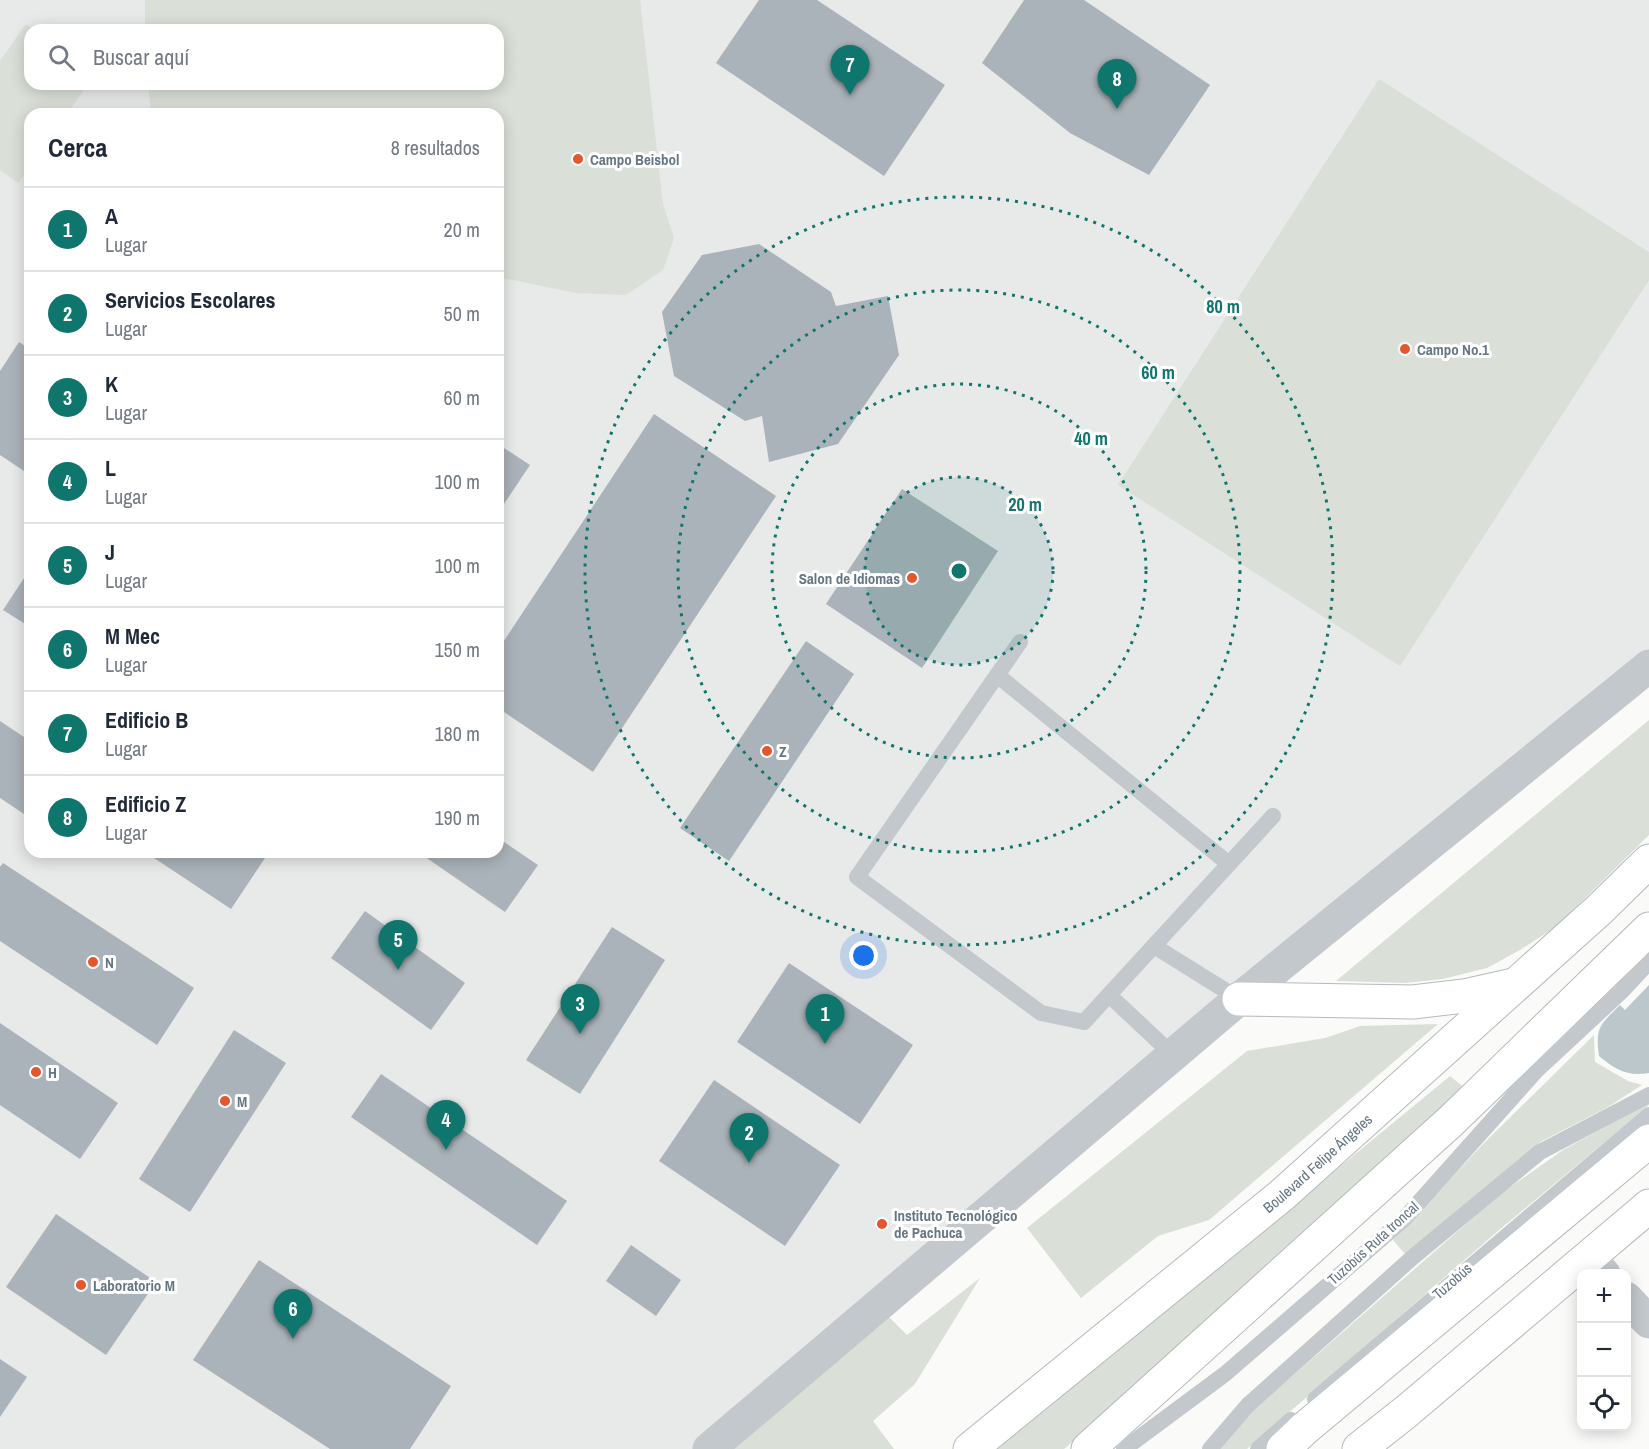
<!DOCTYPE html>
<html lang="es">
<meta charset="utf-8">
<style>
:root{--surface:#fff;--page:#f6f6f7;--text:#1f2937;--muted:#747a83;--line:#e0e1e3;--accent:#0f766e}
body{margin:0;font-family:"Archivo Narrow",sans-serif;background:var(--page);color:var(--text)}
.controls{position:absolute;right:18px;bottom:18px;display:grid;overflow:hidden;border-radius:12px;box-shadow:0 3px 15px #0003}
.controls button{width:54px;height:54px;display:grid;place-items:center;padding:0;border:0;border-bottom:2px solid var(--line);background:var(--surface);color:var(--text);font:30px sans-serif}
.you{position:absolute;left:864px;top:956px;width:21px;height:21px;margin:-15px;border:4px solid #fff;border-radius:50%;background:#1a73e8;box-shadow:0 0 0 9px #1a73e833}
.badge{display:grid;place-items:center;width:39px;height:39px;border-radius:50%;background:var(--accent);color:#fff;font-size:20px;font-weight:700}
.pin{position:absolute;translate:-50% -50px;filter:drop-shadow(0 2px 3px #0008)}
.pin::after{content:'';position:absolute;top:32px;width:21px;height:18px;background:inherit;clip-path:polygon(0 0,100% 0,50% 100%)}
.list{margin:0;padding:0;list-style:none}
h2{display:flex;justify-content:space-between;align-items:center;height:78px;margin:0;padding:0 24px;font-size:26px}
h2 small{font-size:20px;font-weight:400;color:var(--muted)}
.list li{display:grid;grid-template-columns:39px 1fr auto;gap:18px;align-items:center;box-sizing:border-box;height:84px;padding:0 24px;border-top:2px solid var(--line)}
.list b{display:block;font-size:22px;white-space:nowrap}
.list p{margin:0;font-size:20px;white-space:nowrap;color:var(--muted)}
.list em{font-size:20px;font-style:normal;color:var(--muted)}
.icon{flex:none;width:33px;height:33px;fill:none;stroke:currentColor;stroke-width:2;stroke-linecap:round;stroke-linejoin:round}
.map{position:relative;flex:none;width:1649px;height:1449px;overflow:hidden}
.search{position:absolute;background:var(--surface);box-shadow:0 3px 15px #0003;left:24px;top:24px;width:480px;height:66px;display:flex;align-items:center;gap:15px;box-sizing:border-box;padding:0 21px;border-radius:18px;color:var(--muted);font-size:22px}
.panel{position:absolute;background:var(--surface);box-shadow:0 3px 15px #0003;left:24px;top:108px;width:480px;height:750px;border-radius:18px}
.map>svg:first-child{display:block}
.built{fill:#e8e9e9;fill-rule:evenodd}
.green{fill:#dadfd7}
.water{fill:#bbc7cb}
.building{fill:#aab3b9}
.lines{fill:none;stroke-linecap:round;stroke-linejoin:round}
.primary-casing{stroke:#b5babe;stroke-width:35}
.highway-casing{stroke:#b4b9bd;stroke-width:35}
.lane{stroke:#c3c8cc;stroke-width:16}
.street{stroke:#c3c8cc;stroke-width:33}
.primary{stroke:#fff;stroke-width:33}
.highway{stroke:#fff;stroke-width:33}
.ring{fill:none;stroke:#0f766e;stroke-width:3;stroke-dasharray:3 6}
.poi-dot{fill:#e4572e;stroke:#fff;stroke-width:2}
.labels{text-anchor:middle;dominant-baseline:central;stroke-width:6;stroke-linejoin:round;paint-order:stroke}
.poi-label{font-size:15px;font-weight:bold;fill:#657683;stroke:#fff;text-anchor:start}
.street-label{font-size:15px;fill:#657683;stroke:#fff}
.centre{fill:#0f766e;stroke:#fff;stroke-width:3}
.ring-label{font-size:18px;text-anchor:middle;font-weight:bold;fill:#0f766e;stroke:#fff;stroke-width:6;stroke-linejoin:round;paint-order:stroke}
</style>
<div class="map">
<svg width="1649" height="1449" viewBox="0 0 1649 1449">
<rect width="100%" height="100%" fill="#fafaf8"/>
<path class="built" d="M0,0H1649V661L709,1449H0ZM30,30H498V84H30ZM30,114H498V852H30Z"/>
<g class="green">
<path d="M145,0H640L663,204L674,238L663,270L626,295L576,293L498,277V114H151L148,84H498V30H145Z"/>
<path d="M26,24L34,30H30V84H88L67,114H30V167L18,183L0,170V61Z"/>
<path d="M1379,79L1649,252V280L1400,666L1118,485Z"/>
<path d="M1649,720V835L1557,926L1520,950L1487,968L1443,979L1404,983L1336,981Z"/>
<path d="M1438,1024L1209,1220L1158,1236L1081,1298L1027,1228L1247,1051L1325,1038L1360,1026Z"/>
<path d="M1594,1035L1595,1062L1628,1081L1642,1085L1608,1107L1542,1141L1405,1254L1393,1240L1485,1142Z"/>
<path d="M1450,1076L1466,1089L1189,1343L1064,1449H997Z"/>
<path d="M1649,1103V1105L1499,1230L1247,1449H1220L1255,1409L1499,1195L1563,1150Z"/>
<path d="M980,1278L915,1384L873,1421L894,1449H732L889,1317L907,1335Z"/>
</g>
<path class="water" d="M1649,985V1073C1628,1077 1614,1069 1599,1056C1595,1027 1600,1025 1620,1005L1625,1010Z"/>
<g class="building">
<path d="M759,0H817L945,85L884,176L716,63Z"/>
<path d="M1024,0H1084L1210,85L1149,175L1070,133L982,63Z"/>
<path d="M759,244L831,292L836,306L888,296L899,355L838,444L769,462L762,416L745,421L674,376L662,312L702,255Z"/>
<path d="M19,342L30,349V475L0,455V371Z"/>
<path d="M654,414L776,496L593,772L498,708V650Z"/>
<path d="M498,444L530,465L498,513Z"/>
<path d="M902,489L998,551L922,668L826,604Z"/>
<path d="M30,569V627L3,610Z"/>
<path d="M806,641L854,674L729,861L680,828Z"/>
<path d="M0,721L30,741V818L0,798Z"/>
<path d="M498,838L538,865L505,912L418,852H498Z"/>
<path d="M149,852H269L231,909L148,854Z"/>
<path d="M3,863L194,988L157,1045L0,941V867Z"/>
<path d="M365,911L465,983L431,1030L331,958Z"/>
<path d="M612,927L665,960L580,1094L526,1060Z"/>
<path d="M789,963L913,1045L860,1124L737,1042Z"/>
<path d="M0,1023L118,1103L80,1159L0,1105Z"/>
<path d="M234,1030L286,1063L190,1212L139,1179Z"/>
<path d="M381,1074L567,1201L537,1245L351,1117Z"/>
<path d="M714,1080L840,1165L785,1246L659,1161Z"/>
<path d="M56,1214L156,1282L106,1355L6,1287Z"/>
<path d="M631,1245L681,1280L656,1316L606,1281Z"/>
<path d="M259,1260L451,1386L410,1449H330L193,1360Z"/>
<path d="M0,1359L27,1377L0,1417Z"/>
</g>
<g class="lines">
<g class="primary-casing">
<g id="primary">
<path d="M1239,999L1413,1002L1464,996L1513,985"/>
<path id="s1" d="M970,1449L1282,1195L1600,909L1649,861"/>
<path d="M1359,1449L1407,1411L1649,1206"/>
</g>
</g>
<g class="highway-casing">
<g id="highway">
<path d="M1088,1449L1451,1121L1649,929"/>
<path d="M1283,1449L1304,1429L1649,1141"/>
</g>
</g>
<g class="lane">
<path d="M1020,642L857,877L1041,1013L1084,1022L1273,816"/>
<path d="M997,675L1229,864"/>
<path d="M1154,946L1239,999"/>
<path d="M1109,995L1173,1055"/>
<path d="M1315,1399L1649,1115"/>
<path d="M1124,1449L1225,1374L1403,1220L1536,1071L1621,992L1649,962"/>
<path d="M1210,1449L1248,1405L1413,1257L1540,1152L1649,1095"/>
<path d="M1258,1449L1291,1420"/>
</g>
<g class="street">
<path d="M1589,1258L1604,1274"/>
<path d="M1626,1298L1649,1322"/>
<path d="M709,1449L1239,999L1649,666"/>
</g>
<use href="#primary" class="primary"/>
<use href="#highway" class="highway"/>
</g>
<circle cx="959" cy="571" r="94" fill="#0f766e" fill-opacity=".12"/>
<g class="ring">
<circle cx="959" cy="571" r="94"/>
<circle cx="959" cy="571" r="187"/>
<circle cx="959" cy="571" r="281"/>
<circle cx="959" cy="571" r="374"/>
</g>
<g class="poi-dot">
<circle cx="578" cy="159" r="6"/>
<circle cx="1405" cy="349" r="6"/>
<circle cx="912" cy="578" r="6"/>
<circle cx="767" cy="751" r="6"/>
<circle cx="93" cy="962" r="6"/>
<circle cx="36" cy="1072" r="6"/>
<circle cx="225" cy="1101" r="6"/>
<circle cx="882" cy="1224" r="6"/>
<circle cx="81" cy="1285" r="6"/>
</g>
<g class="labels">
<g class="poi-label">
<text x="590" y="159">Campo Beisbol</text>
<text x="1417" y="349">Campo No.1</text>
<text x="900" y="578" text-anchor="end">Salon de Idiomas</text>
<text x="779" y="751">Z</text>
<text x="105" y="962">N</text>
<text x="48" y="1072">H</text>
<text x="237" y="1101">M</text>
<text x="894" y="1215">Instituto Tecnológico<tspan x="894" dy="17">de Pachuca</tspan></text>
<text x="93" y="1285">Laboratorio M</text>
</g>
<g class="street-label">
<text stroke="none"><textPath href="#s1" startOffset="450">Boulevard Felipe Ángeles</textPath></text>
<text transform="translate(1373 1243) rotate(-42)">Tuzobús Ruta troncal</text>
<text transform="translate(1452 1281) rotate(-41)">Tuzobús</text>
</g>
</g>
<circle cx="959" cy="571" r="9" class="centre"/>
<g class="ring-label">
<text x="1223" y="313">80 m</text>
<text x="1158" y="379">60 m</text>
<text x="1091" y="445">40 m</text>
<text x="1025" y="511">20 m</text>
</g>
</svg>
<div class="controls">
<button>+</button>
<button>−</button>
<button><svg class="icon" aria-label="locate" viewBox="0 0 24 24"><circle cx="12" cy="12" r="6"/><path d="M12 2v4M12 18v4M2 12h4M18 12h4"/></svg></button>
</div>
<div class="you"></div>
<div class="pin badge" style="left:825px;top:1044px">1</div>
<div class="pin badge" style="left:749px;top:1163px">2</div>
<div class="pin badge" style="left:580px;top:1034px">3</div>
<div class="pin badge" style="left:446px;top:1150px">4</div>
<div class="pin badge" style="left:398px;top:970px">5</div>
<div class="pin badge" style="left:293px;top:1339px">6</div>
<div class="pin badge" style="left:850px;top:95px">7</div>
<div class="pin badge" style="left:1117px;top:109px">8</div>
<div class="search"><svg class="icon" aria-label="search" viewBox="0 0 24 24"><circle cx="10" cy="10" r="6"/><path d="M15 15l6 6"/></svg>Buscar aquí</div>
<section class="panel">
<h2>Cerca<small>8 resultados</small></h2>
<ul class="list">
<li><span class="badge">1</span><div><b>A</b><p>Lugar</p></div><em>20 m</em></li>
<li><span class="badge">2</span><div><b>Servicios Escolares</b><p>Lugar</p></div><em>50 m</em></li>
<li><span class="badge">3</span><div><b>K</b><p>Lugar</p></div><em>60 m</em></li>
<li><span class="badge">4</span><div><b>L</b><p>Lugar</p></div><em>100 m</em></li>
<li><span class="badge">5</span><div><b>J</b><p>Lugar</p></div><em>100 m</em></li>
<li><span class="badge">6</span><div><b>M Mec</b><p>Lugar</p></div><em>150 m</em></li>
<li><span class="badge">7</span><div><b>Edificio B</b><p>Lugar</p></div><em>180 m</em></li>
<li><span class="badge">8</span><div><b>Edificio Z</b><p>Lugar</p></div><em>190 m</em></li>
</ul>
</section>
</div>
